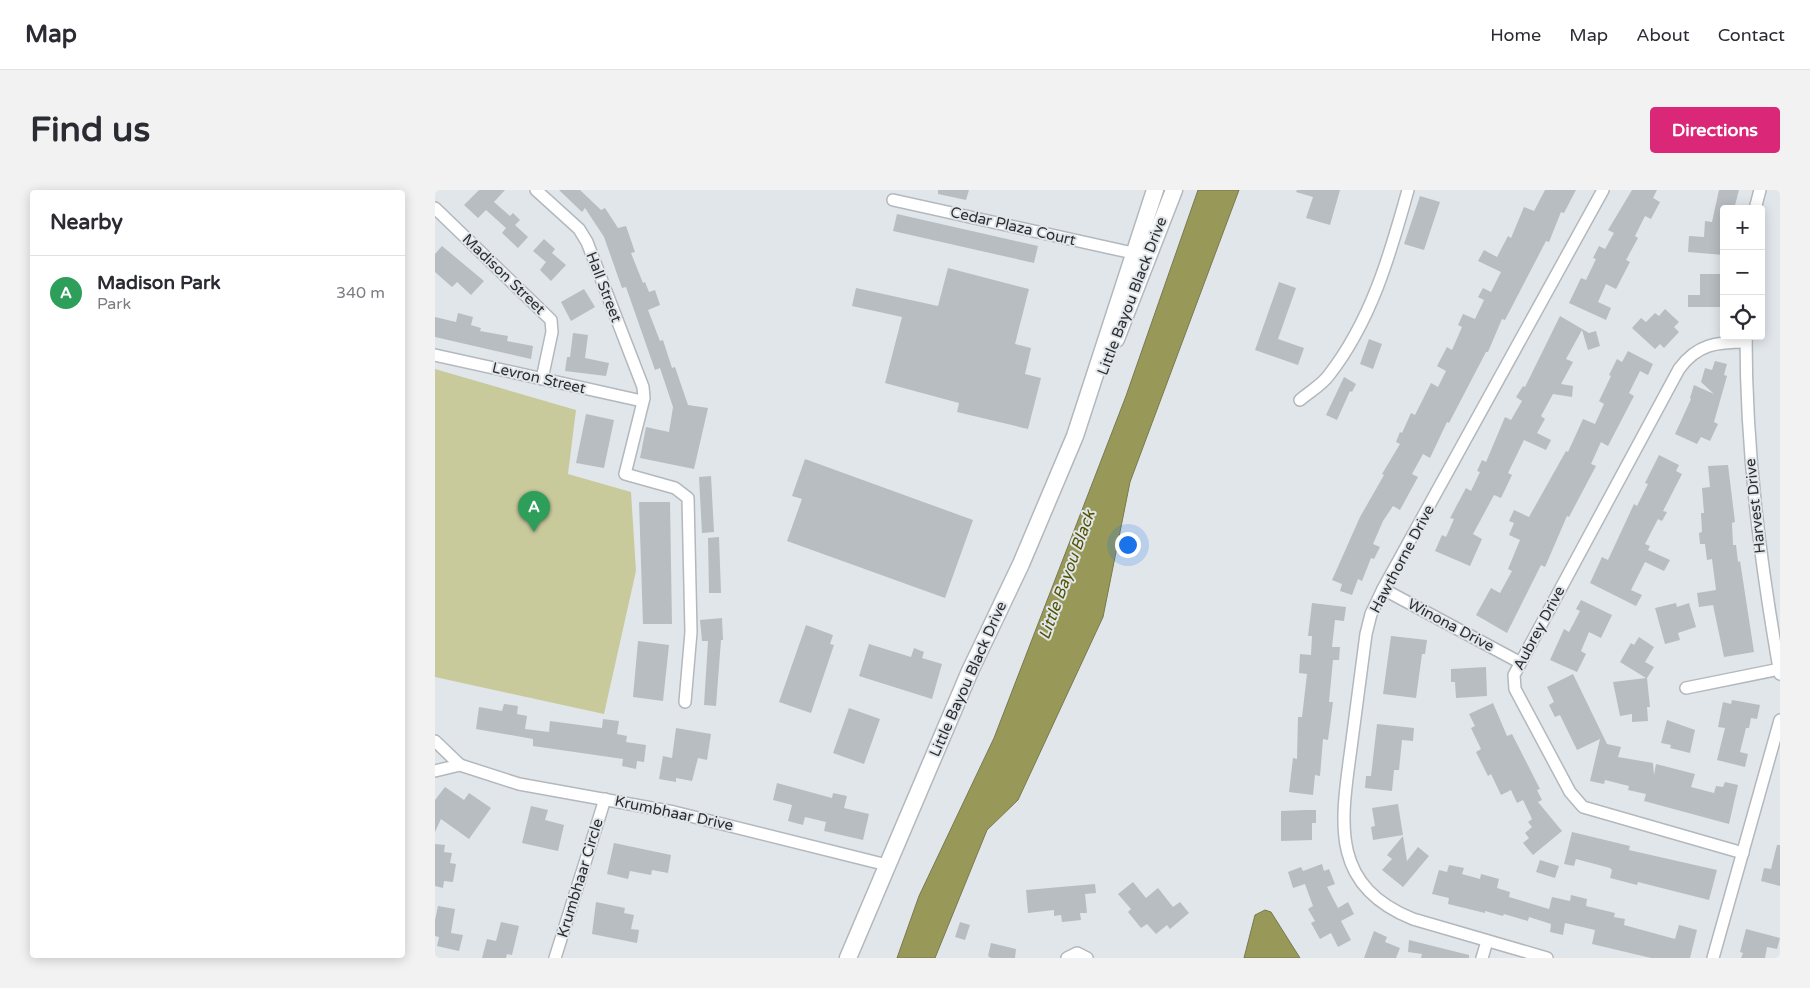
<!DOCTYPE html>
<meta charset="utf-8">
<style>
:root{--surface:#fff;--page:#f2f2f3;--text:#2b2b33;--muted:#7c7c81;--line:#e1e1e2;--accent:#db2777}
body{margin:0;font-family:"Varela Round",sans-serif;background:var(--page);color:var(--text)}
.controls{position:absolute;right:15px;top:15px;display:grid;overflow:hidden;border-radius:5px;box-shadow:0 2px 12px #0003}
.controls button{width:45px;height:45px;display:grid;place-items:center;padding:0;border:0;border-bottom:1px solid var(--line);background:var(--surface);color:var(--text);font:25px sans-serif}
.you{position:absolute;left:692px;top:354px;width:18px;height:18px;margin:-12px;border:4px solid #fff;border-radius:50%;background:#1a73e8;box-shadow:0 0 0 8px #1a73e833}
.badge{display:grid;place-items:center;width:32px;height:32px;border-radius:50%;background:var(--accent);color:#fff;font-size:16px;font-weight:700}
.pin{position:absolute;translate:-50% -41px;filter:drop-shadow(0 1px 2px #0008)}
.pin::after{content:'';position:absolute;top:26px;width:18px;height:15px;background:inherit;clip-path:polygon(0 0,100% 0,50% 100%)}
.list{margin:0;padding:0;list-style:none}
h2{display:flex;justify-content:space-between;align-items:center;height:65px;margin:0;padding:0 20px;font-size:21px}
h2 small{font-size:16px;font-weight:400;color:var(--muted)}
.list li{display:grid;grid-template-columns:32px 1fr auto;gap:15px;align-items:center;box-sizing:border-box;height:75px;padding:0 20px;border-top:1px solid var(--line)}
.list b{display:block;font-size:19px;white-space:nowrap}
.list p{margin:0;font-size:16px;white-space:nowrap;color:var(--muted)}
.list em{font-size:16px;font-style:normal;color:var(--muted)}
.icon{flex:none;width:28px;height:28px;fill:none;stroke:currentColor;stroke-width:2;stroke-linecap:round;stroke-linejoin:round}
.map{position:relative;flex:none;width:1345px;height:768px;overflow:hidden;border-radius:5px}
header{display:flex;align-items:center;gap:30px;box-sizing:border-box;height:70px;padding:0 25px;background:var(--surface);border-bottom:1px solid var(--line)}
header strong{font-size:24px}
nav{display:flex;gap:28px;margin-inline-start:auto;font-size:18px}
.intro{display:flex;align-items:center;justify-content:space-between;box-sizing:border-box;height:120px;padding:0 30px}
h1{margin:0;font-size:35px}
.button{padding:12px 22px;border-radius:5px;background:var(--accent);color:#fff;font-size:18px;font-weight:700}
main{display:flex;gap:30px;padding:0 30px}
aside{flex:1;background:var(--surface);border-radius:5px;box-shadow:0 2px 12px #0003}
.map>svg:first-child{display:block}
.green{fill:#c9ca9c}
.water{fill:#989959;stroke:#78794d}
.building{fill:#b8bdc2}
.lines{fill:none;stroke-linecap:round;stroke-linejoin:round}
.minor-casing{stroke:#b3b8bd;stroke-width:14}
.secondary-casing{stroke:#b3b8bd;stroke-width:19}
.minor{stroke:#fff;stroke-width:11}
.secondary{stroke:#fff;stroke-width:16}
.labels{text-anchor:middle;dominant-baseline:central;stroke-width:4;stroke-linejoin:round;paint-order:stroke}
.street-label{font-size:15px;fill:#2c2e30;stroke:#e1e6eb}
.water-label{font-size:16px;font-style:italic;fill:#525200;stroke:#e1e6eb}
</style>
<header>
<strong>Map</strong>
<nav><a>Home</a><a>Map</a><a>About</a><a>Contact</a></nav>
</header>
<div class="intro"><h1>Find us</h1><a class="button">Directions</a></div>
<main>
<aside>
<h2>Nearby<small></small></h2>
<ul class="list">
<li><span class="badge" style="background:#2e9e5b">A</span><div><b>Madison Park</b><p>Park</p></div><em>340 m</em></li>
</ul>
</aside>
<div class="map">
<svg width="1345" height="768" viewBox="0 0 1345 768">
<rect width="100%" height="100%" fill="#e1e6eb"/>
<path class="green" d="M0,179L141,220L133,284L196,302L201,381L169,524L0,487Z"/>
<g class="water">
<path d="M763,0H804L695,292L668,427L583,610L552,640L500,768H462L484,706L559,548L691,206Z"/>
<path d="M830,720L836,722L865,768H809L820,725Z"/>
</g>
<g class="building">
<path d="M44,0H70L59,12L75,26L78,23L85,30L80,35L93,47L83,58L67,43L71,38L51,20L43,28L29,15Z"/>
<path d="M124,0H145L166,20L170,18L183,38L191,36L200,62L196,63L208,93L210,92L214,102L220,100L225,115L213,120L225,151L228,150L237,178L240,177L253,215L273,218L259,279L205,268L211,237L234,242L238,217L225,178L220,180L191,97L187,98L169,47L150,18L147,22Z"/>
<path d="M503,0H534L531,10L503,4Z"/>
<path d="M862,0H905L895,35L871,28L878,7L861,2Z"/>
<path d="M1110,0H1141L1129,23L1126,22L1114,52L1111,51L1070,130L1067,129L1053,162H1051L1014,233L1012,232L995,268L988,264L977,284L983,287L965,320L958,316L948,331L938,354L945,357L939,369L936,368L927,391L923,389L917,405L905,401L907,394L897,390L925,327L949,285L947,284L965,254L961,252L965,242L967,243L976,223L980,225L996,193L1003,197L1011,181L1002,176L1012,157L1017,160L1027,137L1023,135L1028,124L1040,129L1049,110L1043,107L1048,98L1056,102L1066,82L1043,71L1049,60L1062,67L1073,46L1076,48L1089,17L1099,21Z"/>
<path d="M1197,0H1222L1218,8L1225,12L1216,29L1210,26L1200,46L1203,48L1191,70L1195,72L1181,99L1171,94L1163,112L1176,118L1171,130L1134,113L1146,88L1151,90L1161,69L1158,68L1164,56L1170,59L1179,43L1173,40Z"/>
<path d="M1284,0H1304L1299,19H1289V65L1253,62L1254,46L1269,47L1270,31L1277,32Z"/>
<path d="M985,6L1005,12L989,60L969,54Z"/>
<path d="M462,24L603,56L599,73L458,41Z"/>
<path d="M109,49L120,59L117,63L131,75L116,91L105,80L111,72L98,61Z"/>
<path d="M7,56L49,91L36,105L22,92L17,97L0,82V64Z"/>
<path d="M513,78L594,99L580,154L596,158L590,184L606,188L593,239L522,222L524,213L450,193L467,127L417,116L421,98L503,116Z"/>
<path d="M1265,84H1289V117H1253V105H1265Z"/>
<path d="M844,92L861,98L843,149L869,158L863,175L820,160Z"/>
<path d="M149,99L160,117L136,131L126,112Z"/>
<path d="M1230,119L1244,132L1239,137L1244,142L1229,158L1225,154L1220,159L1197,138L1206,128L1211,132L1220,123L1224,126Z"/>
<path d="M23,123L38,127L36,135L46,138L45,141L73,146L72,151L98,156L96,169L0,147V127L21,132Z"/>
<path d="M1125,126L1154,143L1161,141L1165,156L1153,160L1147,140L1131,169L1138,172L1126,194L1138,196L1137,207L1118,204L1106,226L1110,229L1102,243L1116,250L1111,260L1089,250L1073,283L1077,285L1066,308L1059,305L1038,344L1047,349L1035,376L1000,361L1007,345L1011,347L1019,329L1015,328L1031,298L1036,301L1045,282L1042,281L1047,270L1051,272L1070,227L1076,230L1087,211L1081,207L1088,196L1090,197Z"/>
<path d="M138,143L153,145L150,168L174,173L171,186L130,181L132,167H135Z"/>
<path d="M934,149L947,154L938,179L925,174Z"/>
<path d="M1193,161L1218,174L1213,185L1205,181L1194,203L1199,206L1173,256L1166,252L1156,274L1161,276L1134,327L1132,326L1110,377L1106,375L1072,443L1041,425L1056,398L1065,403L1077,381L1073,379L1085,350L1074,345L1079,333L1074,331L1079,320L1094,327L1131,261L1133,262L1148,229L1160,234L1169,214L1164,211L1176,186L1174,185L1182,169L1187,172Z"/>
<path d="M1280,171L1292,174L1289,185L1292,186L1279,232L1283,234L1275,251L1266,247L1262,254L1240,244L1256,209L1255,208L1259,195L1279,204L1266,192L1270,178L1277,180Z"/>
<path d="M909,187L921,194L917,202L915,201L902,230L891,225Z"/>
<path d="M151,224L179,230L169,278L141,273Z"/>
<path d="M1224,265L1244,275L1241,281L1247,284L1228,321L1232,322L1227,331L1223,329L1210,354L1215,356L1213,360L1235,370L1229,381L1210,372L1196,400L1207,405L1201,416L1155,393L1167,367L1173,370L1199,314L1202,316L1213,294L1210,293Z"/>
<path d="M370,269L538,330L510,408L352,351L367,309L357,306Z"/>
<path d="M1293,275L1300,332L1297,333L1298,355H1301L1303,372L1305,371L1319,462L1289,467L1278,415L1264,417L1262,403L1281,400L1277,369L1272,370L1270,354H1265L1264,343L1267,342L1266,323H1269L1267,298L1275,297L1273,276Z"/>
<path d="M276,286L279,342L267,343L264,287Z"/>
<path d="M204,312H235L237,434H208Z"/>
<path d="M284,347L286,403H274L273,348Z"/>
<path d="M1146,410L1177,425L1166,448L1154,442L1146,461L1151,464L1142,482L1115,470L1129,439L1134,442L1145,421L1141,419Z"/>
<path d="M877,413L911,417L909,431L900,430L897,457H905L904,470H898L894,512H898L893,550L888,549L885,586L880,585L878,605L854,602L858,568L862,569L863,527H867L872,484L864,483L865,464L876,465L877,446H873Z"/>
<path d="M1241,413L1242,417L1254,413L1261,437L1243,443L1245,450L1230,454L1220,418Z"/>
<path d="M287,428L288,450H286L281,516L269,515L273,451H267L265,430Z"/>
<path d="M371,435L398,445L395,454L399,455L376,523L344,512Z"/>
<path d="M956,446L992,450L990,464H987L981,508L948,504Z"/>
<path d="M1204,447L1219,457L1210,472L1219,477L1212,488L1215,517H1212L1213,531L1197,532V524L1185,526L1178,492L1211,488L1185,472L1196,453L1199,455Z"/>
<path d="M203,451L234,455L228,511L198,507Z"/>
<path d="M434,454L476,467L479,458L489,462L487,468L507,474L497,509L424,486Z"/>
<path d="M1051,477L1052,506L1021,508L1020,492H1016V479Z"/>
<path d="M1138,484L1172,554L1186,557L1183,567L1218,573L1219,585L1221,574L1260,584L1256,597L1279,603L1281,596L1288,597L1290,592L1303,595L1294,634L1209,611L1211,604L1193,600L1194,596L1170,590L1169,594L1155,591L1165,549L1142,560L1125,525L1120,527L1114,515L1119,512L1112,497Z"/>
<path d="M1297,510L1325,515L1322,529L1316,528L1314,538H1311L1305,562L1313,564L1310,577L1282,570L1290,538L1283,537L1288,512L1296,514Z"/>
<path d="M1058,513L1072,546L1077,544L1105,599L1102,600L1107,610L1103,612L1127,641L1098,665L1088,653L1094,648L1090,643L1097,637L1093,632L1097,629L1088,610L1082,613L1076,600L1066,605L1056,584L1053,586L1041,562L1046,559L1036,538L1040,536L1034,524Z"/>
<path d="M69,514L83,516L82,524L92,526L90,539L114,542L115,531L167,538L168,529L184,531L182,544L192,546L191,552L211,555L209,572L202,571L201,579L187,576L188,569L98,556V549L41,539L44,517L67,521Z"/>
<path d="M414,518L445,529L429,574L398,563Z"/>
<path d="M1232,530L1260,540L1255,563L1235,558L1236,555L1226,553Z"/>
<path d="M942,534L979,538L978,551L967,550L964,580H959L957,601L930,598L931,586H936Z"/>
<path d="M241,538L276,544L272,570L263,568L257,591L241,588V592L224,589L228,566L237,568Z"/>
<path d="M342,593L397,608L398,603L412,606L409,618L434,624L428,650L389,641L391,632L370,627L368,635L353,631L357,615L338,610Z"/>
<path d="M10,597L29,610L34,603L56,618L34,649L6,629L0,642V610Z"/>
<path d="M963,614L968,645L938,650L936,637L940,636L937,618Z"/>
<path d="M96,616L113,620L110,630L129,635L123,661L87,653Z"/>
<path d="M871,620H881V633H877V650L846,651V621Z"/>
<path d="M1137,642L1195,656L1194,660L1207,663L1282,680L1274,710L1203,692L1202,695L1175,688L1177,680L1175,678L1141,669L1139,676L1129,674Z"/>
<path d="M968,646L972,671L983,657L994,666L968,697L947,680L957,669L952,665Z"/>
<path d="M179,653L236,665L233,683L217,680L216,685L195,681L193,689L172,684Z"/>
<path d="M0,654L10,655L9,662L17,663L15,673L21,674L18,692L9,691L8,698L0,696Z"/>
<path d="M1342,655H1345V696L1326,691L1329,678L1336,679Z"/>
<path d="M1105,670L1124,676L1120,688L1101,682Z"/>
<path d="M887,674L889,681L894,679L900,694L892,697L903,718L913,712L919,724L906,731L916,750L903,757L896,743L885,749L876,733L880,731L873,719L878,716L870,694L858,698L853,682L866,677L868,681Z"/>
<path d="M1014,675L1029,678L1027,684L1045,689L1046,684L1064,689L1062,698L1075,702L1074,707L1114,719L1117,707L1135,711L1136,705L1152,709L1151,716L1180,723L1179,727L1190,729L1189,735L1240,749L1244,735L1262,740L1255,768H1216L1157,754L1160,740L1130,733L1128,745L1115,742L1116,734L1094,727L1093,731L1069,724L1068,726L1050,721V723L1013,714L1014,708L997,704L1004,680L1012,682Z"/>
<path d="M698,692L711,708L723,698L738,717L745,712L754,723L735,739L732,735L721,744L712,734L706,738L693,722L696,719L683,704Z"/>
<path d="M660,694L661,703L650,704L652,723H645L646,730L627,732L626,725L619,726V720L593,723L591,700Z"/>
<path d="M161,712L190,718L189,723L199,725L196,739L204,740L202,753L157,744Z"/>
<path d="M3,716L20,719L16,743L28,745L24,761L2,756L4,747L0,746V730Z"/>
<path d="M66,732L84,736L77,765L72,764L71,768H47L52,749L61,751Z"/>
<path d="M525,732L535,735L530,750L520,747Z"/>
<path d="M1311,739L1345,748L1342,759L1332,757L1330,768H1306L1308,763L1305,762Z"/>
<path d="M939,741L952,747L950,752L965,758L961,768H929Z"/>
<path d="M974,750L1034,765V768H986L987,764L973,762Z"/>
<path d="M556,753L581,759L580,768H556L553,766Z"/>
</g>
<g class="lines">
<g class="minor-casing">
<g id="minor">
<path d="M101,0L144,39L152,52L208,197L209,208L190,284L240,298L253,308L256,442L250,512"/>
<path d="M458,10L698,63"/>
<path d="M0,18L116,130L117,142L107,189"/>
<path d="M1320,19L1325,0"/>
<path d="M1311,146C1311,261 1325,371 1345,484"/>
<path d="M0,165L207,211"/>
<path d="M865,210C874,202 887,195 894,185C936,131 955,65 973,0"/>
<path d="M948,399L1084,472"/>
<path d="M1251,498L1345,479"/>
<path d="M0,551L25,575L0,581"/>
<path d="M25,575L84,594L239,622L452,675"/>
<path d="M1308,663L1148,617L1135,602L1080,499L1079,485L1244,179C1262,154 1282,152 1311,152"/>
<path d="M120,768L170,609"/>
<path d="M632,768L642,763L652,768"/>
<path d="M1047,768L1052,751"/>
<path d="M1112,768L978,729C894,695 906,632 916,558C921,520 926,482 931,444L936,424L948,399L1168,0"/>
<path d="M1278,768L1345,530"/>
</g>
</g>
<g class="secondary-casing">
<g id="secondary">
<path d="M681,149L739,0"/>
<path d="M413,768L535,481L586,374L640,246L720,0"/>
</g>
</g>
<use href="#minor" class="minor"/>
<use href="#secondary" class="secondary"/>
</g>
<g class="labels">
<g class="street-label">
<text transform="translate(578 36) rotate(13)">Cedar Plaza Court</text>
<text transform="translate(69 84) rotate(44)">Madison Street</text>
<text transform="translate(169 97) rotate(69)">Hall Street</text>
<text transform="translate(697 106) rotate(-69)">Little Bayou Black Drive</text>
<text transform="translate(104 188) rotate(13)">Levron Street</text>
<text transform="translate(1320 316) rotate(-96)">Harvest Drive</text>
<text transform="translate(967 369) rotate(-62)">Hawthorne Drive</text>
<text transform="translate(1016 435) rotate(28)">Winona Drive</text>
<text transform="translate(1104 438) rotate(-62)">Aubrey Drive</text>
<text transform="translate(533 489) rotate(-66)">Little Bayou Black Drive</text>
<text transform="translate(239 623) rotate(12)">Krumbhaar Drive</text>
<text transform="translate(145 688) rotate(-73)">Krumbhaar Circle</text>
</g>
<g class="water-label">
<text transform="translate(632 385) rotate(-70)">Little Bayou Black</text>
</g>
</g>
</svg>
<div class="controls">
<button>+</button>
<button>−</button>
<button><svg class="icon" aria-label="locate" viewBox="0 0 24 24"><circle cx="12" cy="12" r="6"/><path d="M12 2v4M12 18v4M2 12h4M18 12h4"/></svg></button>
</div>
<div class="you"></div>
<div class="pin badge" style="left:99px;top:342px;background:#2e9e5b">A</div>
</div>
</main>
